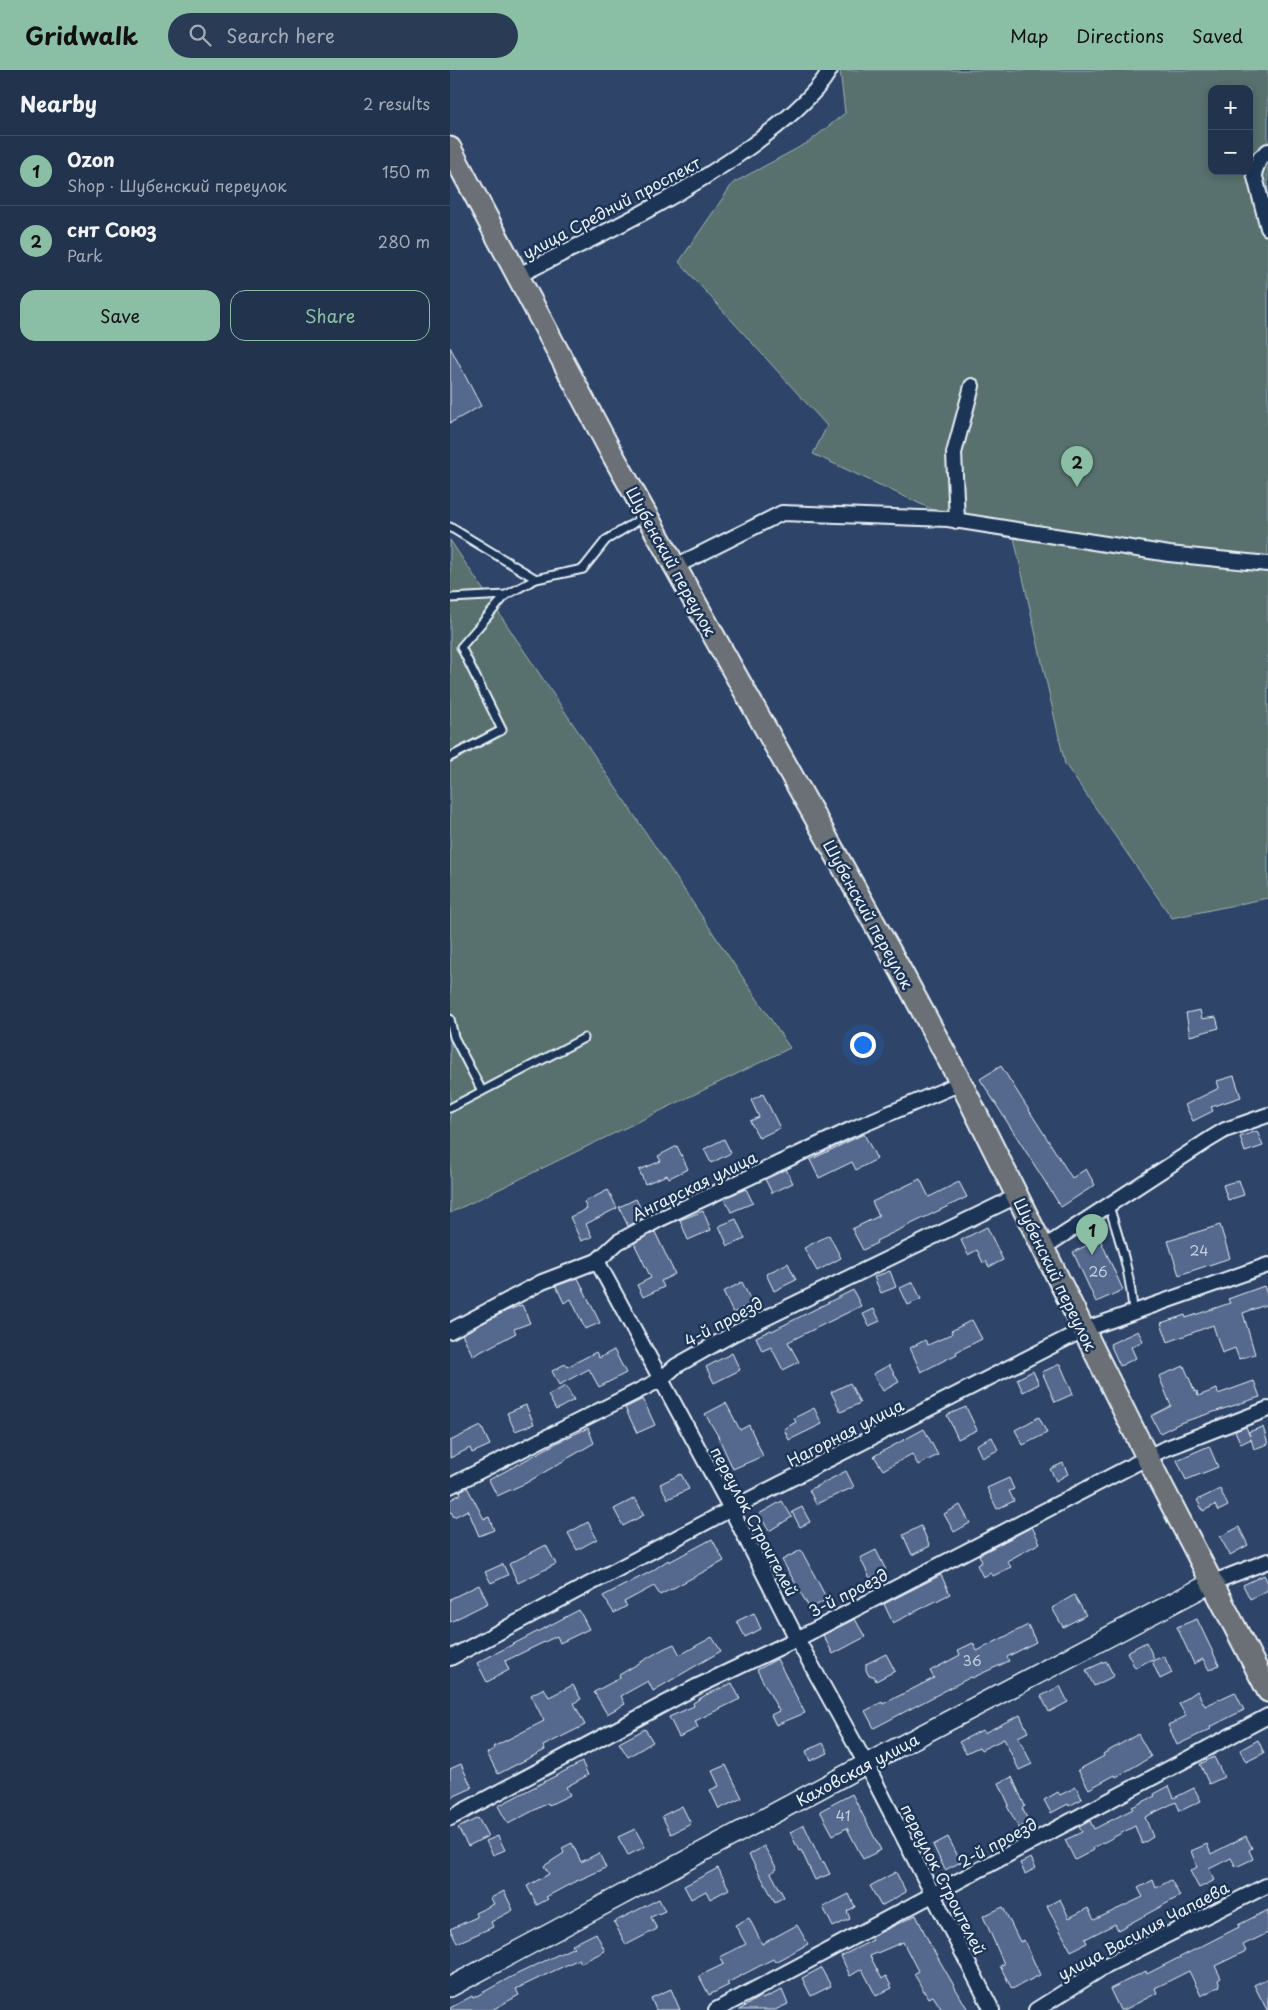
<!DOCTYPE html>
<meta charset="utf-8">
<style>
:root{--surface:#22334e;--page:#2a3b55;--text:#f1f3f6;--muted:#a2aab6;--line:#3f4e66;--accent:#8abfa5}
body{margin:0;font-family:"Playpen Sans",sans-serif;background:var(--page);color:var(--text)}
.controls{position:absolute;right:15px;top:15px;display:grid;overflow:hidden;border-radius:10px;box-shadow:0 2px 8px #0003}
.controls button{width:45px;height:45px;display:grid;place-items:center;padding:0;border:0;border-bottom:1px solid var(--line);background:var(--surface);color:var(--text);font:25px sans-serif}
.you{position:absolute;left:412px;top:974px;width:18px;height:18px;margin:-12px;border:4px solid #fff;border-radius:50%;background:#1a73e8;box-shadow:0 0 0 8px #1a73e833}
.badge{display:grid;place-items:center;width:32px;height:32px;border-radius:50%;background:var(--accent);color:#111;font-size:16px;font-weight:700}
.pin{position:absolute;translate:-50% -41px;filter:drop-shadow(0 1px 2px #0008)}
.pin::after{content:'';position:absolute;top:26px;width:18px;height:15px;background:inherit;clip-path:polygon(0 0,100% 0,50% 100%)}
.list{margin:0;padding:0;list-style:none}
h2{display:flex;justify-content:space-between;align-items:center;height:65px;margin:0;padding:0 20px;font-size:21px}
h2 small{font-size:16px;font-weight:400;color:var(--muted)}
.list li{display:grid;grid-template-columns:32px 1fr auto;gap:15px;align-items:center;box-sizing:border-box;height:70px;padding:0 20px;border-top:1px solid var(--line)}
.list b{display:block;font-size:19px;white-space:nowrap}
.list p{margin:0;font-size:16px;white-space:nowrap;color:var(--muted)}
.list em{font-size:16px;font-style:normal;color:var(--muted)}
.actions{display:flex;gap:10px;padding:15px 20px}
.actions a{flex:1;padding:11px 0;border:1px solid var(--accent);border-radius:15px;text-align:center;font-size:18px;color:var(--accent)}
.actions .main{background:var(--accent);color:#111}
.icon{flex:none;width:28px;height:28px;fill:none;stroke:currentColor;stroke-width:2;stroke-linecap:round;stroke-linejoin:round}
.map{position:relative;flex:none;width:818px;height:1940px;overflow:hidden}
header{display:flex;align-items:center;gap:30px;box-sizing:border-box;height:70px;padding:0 25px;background:var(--accent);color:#111}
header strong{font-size:24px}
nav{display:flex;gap:28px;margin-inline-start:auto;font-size:18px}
.search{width:350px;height:45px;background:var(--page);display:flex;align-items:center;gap:12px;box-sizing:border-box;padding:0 18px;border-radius:28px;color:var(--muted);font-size:19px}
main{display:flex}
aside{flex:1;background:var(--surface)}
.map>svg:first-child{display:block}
.green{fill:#58716e;stroke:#a0b1b3;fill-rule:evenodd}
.building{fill:#55678e;stroke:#e8f1f8}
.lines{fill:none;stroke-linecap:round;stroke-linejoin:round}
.service-casing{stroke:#e8f1f8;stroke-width:11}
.minor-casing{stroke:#e8f1f8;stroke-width:18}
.secondary-casing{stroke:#e8f1f8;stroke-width:22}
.primary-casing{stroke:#e8f1f8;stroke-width:25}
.service{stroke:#1d3557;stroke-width:7}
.minor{stroke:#1d3557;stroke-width:14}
.secondary{stroke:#1d3557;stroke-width:19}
.primary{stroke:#6b7074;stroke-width:21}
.labels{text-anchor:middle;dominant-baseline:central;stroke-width:5;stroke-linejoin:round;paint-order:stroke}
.number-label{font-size:14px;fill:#c3cede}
.street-label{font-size:16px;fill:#e8f1f8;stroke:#1d3557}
</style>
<header>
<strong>Gridwalk</strong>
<div class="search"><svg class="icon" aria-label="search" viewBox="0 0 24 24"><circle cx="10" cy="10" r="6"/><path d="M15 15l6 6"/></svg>Search here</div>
<nav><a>Map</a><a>Directions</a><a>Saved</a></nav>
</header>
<main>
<aside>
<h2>Nearby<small>2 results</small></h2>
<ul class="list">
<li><span class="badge">1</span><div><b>Ozon</b><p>Shop · Шубенский переулок</p></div><em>150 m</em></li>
<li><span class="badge">2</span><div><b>снт Союз</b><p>Park</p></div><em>280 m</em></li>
</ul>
<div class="actions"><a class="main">Save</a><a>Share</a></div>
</aside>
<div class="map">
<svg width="818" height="1940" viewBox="0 0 818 1940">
<rect width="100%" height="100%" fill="#2e4468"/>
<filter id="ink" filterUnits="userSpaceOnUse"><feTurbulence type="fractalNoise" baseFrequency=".02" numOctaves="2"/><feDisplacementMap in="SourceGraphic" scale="10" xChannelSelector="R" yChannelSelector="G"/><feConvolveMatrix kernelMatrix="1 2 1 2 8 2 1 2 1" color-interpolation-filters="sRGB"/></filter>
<g filter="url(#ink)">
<g class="green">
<path d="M390,0H818V828L722,848L615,694L562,459L507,451L363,384L377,356L229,192L283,113L359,72L395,43ZM762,19H799V101H762Z"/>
<path d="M0,470L340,978L0,1143Z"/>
</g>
<g class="building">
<path d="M0,277L31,336L0,353Z"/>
<path d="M750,940L752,949L766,947L769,958L740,966L736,943Z"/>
<path d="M551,996L622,1108L636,1099L645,1115L611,1137L530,1009Z"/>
<path d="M784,1006L791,1027L761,1037L763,1041L743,1051L735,1035L769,1018L767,1011Z"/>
<path d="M313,1024L330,1058L309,1068L300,1051L309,1047L301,1030Z"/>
<path d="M807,1061L813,1076L795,1082L790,1067Z"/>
<path d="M414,1064L427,1089L406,1100L402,1092L369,1108L360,1090Z"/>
<path d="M274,1069L281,1083L261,1093L254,1079Z"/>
<path d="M227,1076L238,1099L219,1108L217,1105L195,1114L189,1100L211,1091L208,1086Z"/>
<path d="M336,1099L343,1113L322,1123L315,1109Z"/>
<path d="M470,1109L479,1127L509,1112L517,1127L426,1171L427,1173L413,1180L402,1159L429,1146L422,1132Z"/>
<path d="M789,1110L794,1125L778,1130L773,1115Z"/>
<path d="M296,1119L303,1133L281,1142L274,1128Z"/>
<path d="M158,1120L167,1138L136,1154L142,1167L131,1171L120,1147L137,1139L134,1132Z"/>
<path d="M186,1129L195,1147L178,1156L169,1137Z"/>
<path d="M253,1141L261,1160L238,1170L230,1150Z"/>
<path d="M286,1149L295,1169L278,1176L269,1156Z"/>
<path d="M770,1155L780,1188L729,1205L718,1171Z"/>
<path d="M537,1157L553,1190L539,1197L536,1191L533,1193L527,1180L518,1185L511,1170Z"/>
<path d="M205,1162L225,1204L211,1211L214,1217L193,1227L187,1215L201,1208L184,1173Z"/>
<path d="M379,1165L391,1188L367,1201L354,1178Z"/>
<path d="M650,1169L673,1220L646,1232L623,1182Z"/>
<path d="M338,1193L346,1210L324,1221L316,1204Z"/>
<path d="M440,1201L446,1217L431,1223L424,1207Z"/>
<path d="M128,1208L150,1253L135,1259L121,1229L114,1233L106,1216Z"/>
<path d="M292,1212L302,1233L283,1243L273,1222Z"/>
<path d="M463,1212L471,1229L458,1235L450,1218Z"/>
<path d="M814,1216L818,1227V1234L793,1243L805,1284L789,1289L785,1278L772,1283L763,1255L718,1272L711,1253L735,1245L736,1248L780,1233L778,1229Z"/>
<path d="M403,1220L411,1236L338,1272L349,1292L333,1300L321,1277L312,1281L306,1267L321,1260L322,1261Z"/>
<path d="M72,1235L80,1253L64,1259L66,1263L23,1286L12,1264L56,1241Z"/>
<path d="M424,1239L430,1251L419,1256L413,1244Z"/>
<path d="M522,1250L532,1269L506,1282L507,1284L471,1302L460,1278L475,1270L478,1275L502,1264L501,1261Z"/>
<path d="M688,1261L693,1271L681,1277L686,1288L670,1296L660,1274Z"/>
<path d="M164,1280L176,1303L149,1317L139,1299L109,1315L102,1301L115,1294L117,1297L146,1282L149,1288Z"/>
<path d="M282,1283L290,1300L264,1313L256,1297Z"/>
<path d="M610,1294L623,1324L605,1332L592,1302Z"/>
<path d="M439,1295L449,1312L433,1321L423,1304Z"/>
<path d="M734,1296L745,1322L747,1321L748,1326L767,1319L768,1324L804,1311L810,1327L730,1353L710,1363L701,1346L721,1336L709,1306Z"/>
<path d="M583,1301L589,1314L573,1322L567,1309Z"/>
<path d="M400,1313L410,1333L391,1342L381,1322Z"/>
<path d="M116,1316L124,1330L106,1340L98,1325Z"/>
<path d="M193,1329L205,1355L187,1363L175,1338Z"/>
<path d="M276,1333L290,1360L299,1355L313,1386L283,1399L267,1364L255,1344Z"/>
<path d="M76,1335L84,1354L65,1361L57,1343Z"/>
<path d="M516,1337L527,1360L508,1369L497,1345Z"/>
<path d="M364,1338L372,1354L339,1370L334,1359L346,1352L344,1348Z"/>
<path d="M589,1347L597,1363L573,1375L565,1360Z"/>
<path d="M31,1356L40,1375L22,1383L20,1378L0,1388V1371Z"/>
<path d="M796,1357L800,1366L798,1362L813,1357L818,1374L804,1379L801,1369L791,1374L785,1361Z"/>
<path d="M138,1358L144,1373L76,1413L47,1426L39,1410L114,1369Z"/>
<path d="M474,1359L488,1385L468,1395L462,1384L433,1400L424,1386Z"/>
<path d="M542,1367L548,1380L532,1388L526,1375Z"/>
<path d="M759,1376L768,1397L736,1410L727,1390Z"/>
<path d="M613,1393L618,1404L606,1411L600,1399Z"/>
<path d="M396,1401L404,1417L366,1434L359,1420Z"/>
<path d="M231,1404L239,1419L218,1429L210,1414Z"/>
<path d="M559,1408L564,1419L559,1421L564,1431L547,1439L537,1418Z"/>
<path d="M17,1417L34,1449L39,1447L44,1460L29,1466L18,1440L4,1447L0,1440V1430L11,1424L10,1421Z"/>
<path d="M770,1419L778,1436L768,1441L765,1435L753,1441L747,1430Z"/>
<path d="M185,1428L194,1445L173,1456L164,1439Z"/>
<path d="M332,1431L342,1447L319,1461L309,1444Z"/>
<path d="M510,1435L520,1453L504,1462L494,1444Z"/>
<path d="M352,1437L360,1452L350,1457L342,1442Z"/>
<path d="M138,1452L147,1469L127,1480L118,1463Z"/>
<path d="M471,1456L480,1476L462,1485L453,1465Z"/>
<path d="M582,1457L590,1473L557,1491L561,1497L543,1506L541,1503L533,1507L527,1495L532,1492L529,1485Z"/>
<path d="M789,1457L798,1475L780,1485L770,1467Z"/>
<path d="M262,1469L274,1491L210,1525L204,1516L174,1532L177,1536L164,1543L153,1526L202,1501L218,1490L219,1492Z"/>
<path d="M96,1475L106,1494L68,1513L59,1494Z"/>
<path d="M351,1480L377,1529L360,1539L332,1490Z"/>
<path d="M426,1480L436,1500L420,1508L410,1488Z"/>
<path d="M53,1494L58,1505L41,1513L35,1502Z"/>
<path d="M491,1505L500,1524L443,1553L434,1534Z"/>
<path d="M814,1505L818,1513V1520L800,1529L793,1515Z"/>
<path d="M29,1515L38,1533L0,1552V1529Z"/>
<path d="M624,1525L636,1545L613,1557L602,1538Z"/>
<path d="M129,1540L139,1559L110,1573L107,1566L55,1591L59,1600L37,1612L27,1593Z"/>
<path d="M304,1543L311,1559L295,1567L287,1551Z"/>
<path d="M405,1549L415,1567L383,1584L373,1565Z"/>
<path d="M747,1549L769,1595L759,1600L753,1589L744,1594L727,1557Z"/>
<path d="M578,1555L586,1572L557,1587L559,1591L522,1608L521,1607L424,1658L415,1641L432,1632L433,1634L484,1608L480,1601L510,1585L508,1580L523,1573L527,1581Z"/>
<path d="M262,1567L271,1581L203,1621L198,1611L171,1626L175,1634L157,1644L144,1622L170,1608L169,1605L213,1579L224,1574L230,1585Z"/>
<path d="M696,1572L704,1588L685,1598L677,1582Z"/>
<path d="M436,1584L445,1601L426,1611L424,1606H419L416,1600V1594Z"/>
<path d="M714,1586L722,1603L710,1609L702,1591Z"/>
<path d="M327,1589L355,1643L326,1655L321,1645L329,1641L307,1600Z"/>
<path d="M656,1591L664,1606L644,1616L636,1600Z"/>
<path d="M282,1613L290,1629L245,1651L248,1658L229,1667L219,1647L244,1636L243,1633L254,1626Z"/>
<path d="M123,1615L131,1629L124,1633L135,1655L93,1676L95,1680L48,1704L37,1683L44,1679L43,1677L94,1651L81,1625L94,1618L99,1627Z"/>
<path d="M610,1616L618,1632L599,1642L591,1626Z"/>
<path d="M747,1621L755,1636L785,1622L794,1640L760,1657L761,1659L727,1675L718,1655L736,1646L729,1634Z"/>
<path d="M570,1645L578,1662L568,1667L582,1694L569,1700L554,1669L531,1680L529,1677L516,1683L509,1672L532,1660L534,1663Z"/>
<path d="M195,1659L203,1672L178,1687L169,1673Z"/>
<path d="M688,1664L701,1687L666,1707L665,1705L639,1719L628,1700L654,1686L653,1684Z"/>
<path d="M808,1670L814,1683L796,1692L790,1680Z"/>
<path d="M373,1673L378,1683L360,1691L356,1681Z"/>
<path d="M764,1687L774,1707L759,1714L750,1694Z"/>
<path d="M132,1692L138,1705L116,1717L120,1725L99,1735L98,1733L58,1754L48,1736Z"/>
<path d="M11,1694L22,1718L0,1728V1699Z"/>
<path d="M276,1695L292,1728L269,1739L260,1720L269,1716L262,1701Z"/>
<path d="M562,1707L575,1736L572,1738L579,1752L569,1758L557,1736L559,1735L549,1713Z"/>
<path d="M719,1716L724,1728L744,1718L751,1731L730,1741L726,1732L695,1747L703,1767L692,1774L685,1756L643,1778L644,1780L625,1790L615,1770L632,1762L629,1757L640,1751L644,1759L683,1739L682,1737L705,1726L704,1724Z"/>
<path d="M626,1717L632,1729L619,1736L618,1734L601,1743L594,1730L608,1722L610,1725Z"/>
<path d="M402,1724L431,1780L413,1789L397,1758L383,1765L370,1741Z"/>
<path d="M232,1736L241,1754L221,1764L212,1746Z"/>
<path d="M28,1748L38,1766L18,1776L8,1758Z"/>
<path d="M354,1755L372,1793L374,1792L380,1804L365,1810L351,1780L349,1781L340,1762Z"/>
<path d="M185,1759L195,1777L178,1785L168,1767Z"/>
<path d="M48,1766L55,1780L43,1785L36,1771Z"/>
<path d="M796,1766L802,1778L799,1780L803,1789L786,1797L781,1788L759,1799L765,1810L749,1818L740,1801L747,1797L741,1781L757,1774L761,1784Z"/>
<path d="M498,1767L511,1792L495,1800L483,1775Z"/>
<path d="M122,1773L131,1792L149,1783L156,1798L122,1813L96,1827L98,1829L87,1835L77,1816L99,1804L94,1796L114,1783L112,1778Z"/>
<path d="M314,1776L327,1799L321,1803L334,1827L325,1832L299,1785Z"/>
<path d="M581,1788L586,1798L575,1804L570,1793Z"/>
<path d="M268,1798L279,1819L260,1829L256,1821L241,1829L234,1816Z"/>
<path d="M446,1802L456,1822L431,1836L420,1816Z"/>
<path d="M703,1810L706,1818L721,1810L730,1826L668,1860L665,1854L635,1869L637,1873L621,1881L597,1836L610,1829L619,1848L638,1838L644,1850L693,1827L688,1818Z"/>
<path d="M54,1821L63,1840L41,1852L43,1857L7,1873L0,1859L27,1847L25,1843L44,1834L41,1828Z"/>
<path d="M399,1824L405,1837L397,1841L400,1849L383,1857L373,1837Z"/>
<path d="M209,1829L215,1841L201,1847L207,1859L176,1875L164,1852Z"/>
<path d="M553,1837L570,1872L574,1870L590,1905L562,1919L550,1896L554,1894L533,1846Z"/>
<path d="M818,1840V1863L793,1875L796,1881L765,1896L771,1908L768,1910L770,1916L751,1926L739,1901L705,1918L707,1923L674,1940H670L660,1919L696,1901L697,1904L789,1857L788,1855Z"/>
<path d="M466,1845L480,1874L518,1940H492L483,1926L478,1928L464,1904L468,1901L453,1872L420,1886L432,1909L436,1906L442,1918L426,1926L412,1899L400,1906L391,1886L423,1870L421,1867Z"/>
<path d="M299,1848L312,1874L347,1855L358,1874L325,1892L323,1889L277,1913L279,1915L259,1925L249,1906L274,1894L270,1887L296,1874L285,1855Z"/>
<path d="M146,1863L155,1881L131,1893L129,1889L66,1919L69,1925L42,1940H0V1938L22,1926L23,1928L59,1908L124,1877L122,1875Z"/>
<path d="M371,1898L381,1916L361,1926L352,1908Z"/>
<path d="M818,1908V1940H817L804,1915Z"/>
<path d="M221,1919L230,1940H206L201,1928Z"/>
<path d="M332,1920L338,1934L325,1940H289L311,1926L312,1929Z"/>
</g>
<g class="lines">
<g class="service-casing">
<g id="service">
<path d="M0,457L86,509L133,499L156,470L194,447"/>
<path d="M0,528L56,525L86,509"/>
<path d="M0,687L52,660L11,577L56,525"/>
<path d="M0,949L4,967L32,1021"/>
<path d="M0,1038L134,968"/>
<path d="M659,1136C670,1171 681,1205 683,1242"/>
</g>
</g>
<g class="minor-casing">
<g id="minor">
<path d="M818,81L810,88L804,103L818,158"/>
<path d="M69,205C148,166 229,128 301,76C328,56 363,29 380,0"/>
<path d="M507,451L504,383L522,316"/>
<path d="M226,496L332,443L498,449L719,484L818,494"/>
<path d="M593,1178L760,1069L775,1060L818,1045"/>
<path d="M147,1191L281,1439L347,1569L416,1694L542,1940"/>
<path d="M0,1261L92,1212L147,1191L168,1172L208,1150L400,1060L511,1013"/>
<path d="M0,1416L210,1310L226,1296L283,1264L567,1126"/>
<path d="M761,1513L818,1491"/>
<path d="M0,1588L281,1439L633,1260L818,1195"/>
<path d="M0,1748L246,1617L347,1569L712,1380L818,1339"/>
<path d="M266,1940L818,1646"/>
<path d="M586,1940L657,1895L818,1815"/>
</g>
</g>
<g class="secondary-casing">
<path id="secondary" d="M0,1917L416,1694L761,1513"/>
</g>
<g class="primary-casing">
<path id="primary" d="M0,78L160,380L451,901L511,1013L697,1387L818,1621"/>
</g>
<use href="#service" class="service"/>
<use href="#minor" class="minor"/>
<use href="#secondary" class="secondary"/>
<use href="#primary" class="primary"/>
</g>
</g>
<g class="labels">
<g class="number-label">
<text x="749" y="1180">24</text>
<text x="648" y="1201">26</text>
<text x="522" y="1590">36</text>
<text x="393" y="1745">41</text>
</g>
<g class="street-label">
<text transform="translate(161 137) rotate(-28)">улица Средний проспект</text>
<text transform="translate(222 491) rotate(61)">Шубенский переулок</text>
<text transform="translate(419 844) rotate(61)">Шубенский переулок</text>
<text transform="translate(244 1115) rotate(-26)">Ангарская улица</text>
<text transform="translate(606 1204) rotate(64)">Шубенский переулок</text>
<text transform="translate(273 1251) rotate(-28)">4-й проезд</text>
<text transform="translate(395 1362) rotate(-27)">Нагорная улица</text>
<text transform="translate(305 1451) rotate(62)">переулок Строителей</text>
<text transform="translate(398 1522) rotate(-27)">3-й проезд</text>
<text transform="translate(407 1699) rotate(-28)">Каховская улица</text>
<text transform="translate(547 1772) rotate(-28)">2-й проезд</text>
<text transform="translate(494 1809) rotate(63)">переулок Строителей</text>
<text transform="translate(693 1860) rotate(-28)">улица Василия Чапаева</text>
</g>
</g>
</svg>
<div class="controls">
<button>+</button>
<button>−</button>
</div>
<div class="you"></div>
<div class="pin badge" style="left:642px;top:1185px">1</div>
<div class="pin badge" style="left:627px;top:417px">2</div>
</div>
</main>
